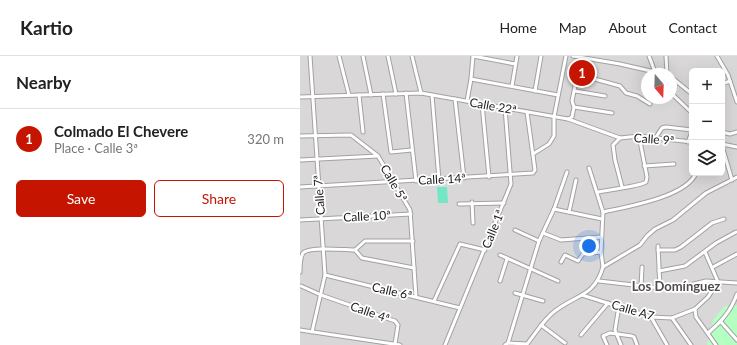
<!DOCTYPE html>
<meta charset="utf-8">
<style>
:root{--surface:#fff;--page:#f6f6f6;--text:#222;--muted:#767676;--line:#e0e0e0;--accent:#c51500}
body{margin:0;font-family:Lato,sans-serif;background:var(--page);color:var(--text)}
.controls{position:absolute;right:12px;top:12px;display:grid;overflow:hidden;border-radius:6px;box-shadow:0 4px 16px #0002}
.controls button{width:36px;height:36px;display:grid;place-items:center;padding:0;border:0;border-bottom:1px solid var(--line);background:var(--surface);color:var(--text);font:20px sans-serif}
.compass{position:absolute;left:341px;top:12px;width:36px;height:36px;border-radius:50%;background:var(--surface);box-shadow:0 4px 16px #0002;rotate:161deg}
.you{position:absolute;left:289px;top:190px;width:14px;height:14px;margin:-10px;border:3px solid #fff;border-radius:50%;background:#1a73e8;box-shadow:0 0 0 6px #1a73e833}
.badge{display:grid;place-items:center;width:26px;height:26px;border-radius:50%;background:var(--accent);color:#fff;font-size:13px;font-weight:700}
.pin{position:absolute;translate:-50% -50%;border:2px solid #fff;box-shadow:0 1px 4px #0006}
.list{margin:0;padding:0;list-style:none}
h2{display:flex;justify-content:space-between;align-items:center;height:52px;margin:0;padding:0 16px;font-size:17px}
h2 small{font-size:13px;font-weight:400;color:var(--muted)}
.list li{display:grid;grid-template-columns:26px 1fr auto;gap:12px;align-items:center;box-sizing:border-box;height:60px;padding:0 16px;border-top:1px solid var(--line)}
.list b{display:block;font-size:15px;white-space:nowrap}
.list p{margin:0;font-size:13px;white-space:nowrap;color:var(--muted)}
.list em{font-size:13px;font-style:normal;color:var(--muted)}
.actions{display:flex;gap:8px;padding:12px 16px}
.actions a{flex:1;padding:9px 0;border:1px solid var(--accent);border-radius:6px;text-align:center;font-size:14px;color:var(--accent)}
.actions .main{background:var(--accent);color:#fff}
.icon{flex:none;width:22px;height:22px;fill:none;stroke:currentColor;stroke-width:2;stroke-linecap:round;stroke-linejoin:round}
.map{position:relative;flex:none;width:437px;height:289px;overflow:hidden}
header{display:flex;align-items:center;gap:24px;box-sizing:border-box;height:56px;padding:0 20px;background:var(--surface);border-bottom:1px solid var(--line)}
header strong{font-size:19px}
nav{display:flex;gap:22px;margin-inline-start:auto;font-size:14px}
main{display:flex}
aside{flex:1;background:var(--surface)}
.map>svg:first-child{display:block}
.residential{fill:#d9d7d7;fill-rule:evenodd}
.park{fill:#b4ffc2}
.pitch{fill:#73e6c6}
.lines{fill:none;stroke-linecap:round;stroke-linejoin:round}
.minor-casing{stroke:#a2a2a2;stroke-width:5}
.minor{stroke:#fff;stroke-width:3}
.labels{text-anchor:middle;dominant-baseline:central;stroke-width:3.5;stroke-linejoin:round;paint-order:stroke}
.street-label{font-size:12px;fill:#1b1b1b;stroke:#fff}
.neighbourhood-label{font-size:13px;font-weight:bold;fill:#4e4e4e;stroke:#fff}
</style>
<header>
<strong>Kartio</strong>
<nav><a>Home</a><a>Map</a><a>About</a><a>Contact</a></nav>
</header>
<main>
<aside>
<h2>Nearby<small></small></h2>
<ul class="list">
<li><span class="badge">1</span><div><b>Colmado El Chevere</b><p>Place · Calle 3ª</p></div><em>320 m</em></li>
</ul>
<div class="actions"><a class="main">Save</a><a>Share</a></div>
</aside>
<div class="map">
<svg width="437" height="289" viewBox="0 0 437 289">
<rect width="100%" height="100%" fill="#eeeade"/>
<path class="residential" d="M0,0H437V289H0ZM392,15H422V117H392ZM347,18H371V42H347Z"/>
<path class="park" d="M437,249V289H407L413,264L425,250Z"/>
<path class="pitch" d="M137,131H147L148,147H138Z"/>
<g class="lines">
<g class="minor-casing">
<g id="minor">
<path d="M10,0L25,219L12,276"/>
<path d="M39,0L49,39"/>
<path d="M63,0L71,39"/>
<path d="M88,0L96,38"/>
<path d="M112,0L121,37"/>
<path d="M173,0L215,8"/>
<path d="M273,0L320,8L355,16"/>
<path d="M349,0L355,16"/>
<path d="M366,0L367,18"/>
<path d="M417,0L428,19L437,46"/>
<path d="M371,21L392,38"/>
<path d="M276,22H291L320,30L326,37L337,40L350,48"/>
<path d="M171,23L258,39"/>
<path d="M422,28L430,25"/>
<path d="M212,30L217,0"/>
<path d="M235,35L241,0"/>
<path d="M275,35L305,40"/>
<path d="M106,37L116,125"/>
<path d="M371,37L392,57"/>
<path d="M83,38L91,96L112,94"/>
<path d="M59,39L63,76"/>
<path d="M132,39L268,63L320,82"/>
<path d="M0,41L121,37L132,39L139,124"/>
<path d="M155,43L164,122"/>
<path d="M167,45L171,23L173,0"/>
<path d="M182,48L189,121"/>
<path d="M274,51L312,57"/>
<path d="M268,63L272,61L274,51L272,45L281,0"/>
<path d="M422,76L430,78L437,76"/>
<path d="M0,80L51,79L78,100L110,154L116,241"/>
<path d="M356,81L362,72L366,71L392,74"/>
<path d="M388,86L392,76"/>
<path d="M422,88L437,91"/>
<path d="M422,90L432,124"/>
<path d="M233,98L249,88L254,80V61L266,0"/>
<path d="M0,104L78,100"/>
<path d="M344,110L374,108"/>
<path d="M289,112L303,156L301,196L303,211"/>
<path d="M0,131L233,117L235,114L227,56"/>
<path d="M322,131L315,104L313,89L320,82L339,80L392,86"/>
<path d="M298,136C308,134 341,130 346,126L347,121L339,80"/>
<path d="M172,146L173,167"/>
<path d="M159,148L204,147"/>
<path d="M254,153L302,163"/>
<path d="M269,156L276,124"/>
<path d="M303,156C326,151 387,141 396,117"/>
<path d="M0,164L111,158"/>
<path d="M215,174L239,185"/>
<path d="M243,177L261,184L301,181"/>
<path d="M358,190L360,232"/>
<path d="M55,194L65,185H113"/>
<path d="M358,194H375L381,191L412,167L424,163"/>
<path d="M200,199L258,225"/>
<path d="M261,206L265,199L278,205L283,198L301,196"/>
<path d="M413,211L437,198"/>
<path d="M359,215L385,210L416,187L436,176"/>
<path d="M0,216C0,210 0,202 3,197C9,190 45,194 55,194L62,202L114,212"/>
<path d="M25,219L160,252"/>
<path d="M200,225L207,203"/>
<path d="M299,225L360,232L381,231L406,225L437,227"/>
<path d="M1,230L21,239L95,265L98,269L95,288"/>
<path d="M341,231L342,211"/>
<path d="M215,237L243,245"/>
<path d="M282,239L351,261L372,262L395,253L408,241L418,226L405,196"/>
<path d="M134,245L160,188L185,194"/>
<path d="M319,250L315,274L321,289"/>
<path d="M395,253L396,261L416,289"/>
<path d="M351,261L367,289"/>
<path d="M372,262L391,289"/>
<path d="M421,266L437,284"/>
<path d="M241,269L265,287"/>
<path d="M0,274L100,289"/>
<path d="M408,277C421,266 431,255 437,238"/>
<path d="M281,279L308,247"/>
<path d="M208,287L239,185L254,153L267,116"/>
<path d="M227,288C236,277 243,264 255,255C277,238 294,241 303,211L340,189L347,180L355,173L373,164L406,137L437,121"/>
<path d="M145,289L211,128L205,52"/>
<path d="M205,289L208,287L227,288"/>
<path d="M307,289L303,280L310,277L332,280L334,281L337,289"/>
</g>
</g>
<use href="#minor" class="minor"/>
</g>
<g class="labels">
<g class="street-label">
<text transform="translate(193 50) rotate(10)">Calle 22ª</text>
<text transform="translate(354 83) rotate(4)">Calle 9ª</text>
<text transform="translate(142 123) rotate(-3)">Calle 14ª</text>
<text transform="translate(94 127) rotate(60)">Calle 5ª</text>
<text transform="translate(19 139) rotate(-94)">Calle 7ª</text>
<text transform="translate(67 160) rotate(-3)">Calle 10ª</text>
<text transform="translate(193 173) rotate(-68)">Calle 1ª</text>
<text transform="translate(92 235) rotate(13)">Calle 6ª</text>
<text transform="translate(333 254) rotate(16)">Calle A7</text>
<text transform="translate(70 256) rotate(19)">Calle 4ª</text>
</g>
<g class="neighbourhood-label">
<text x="376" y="230">Los Domínguez</text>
</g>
</g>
</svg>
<div class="controls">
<button>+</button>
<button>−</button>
<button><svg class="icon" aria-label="layers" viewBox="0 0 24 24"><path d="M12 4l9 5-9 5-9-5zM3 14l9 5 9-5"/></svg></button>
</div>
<svg class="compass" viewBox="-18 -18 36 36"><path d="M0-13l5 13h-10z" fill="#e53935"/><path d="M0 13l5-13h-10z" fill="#767676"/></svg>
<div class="you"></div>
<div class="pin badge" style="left:282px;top:17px">1</div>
</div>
</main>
